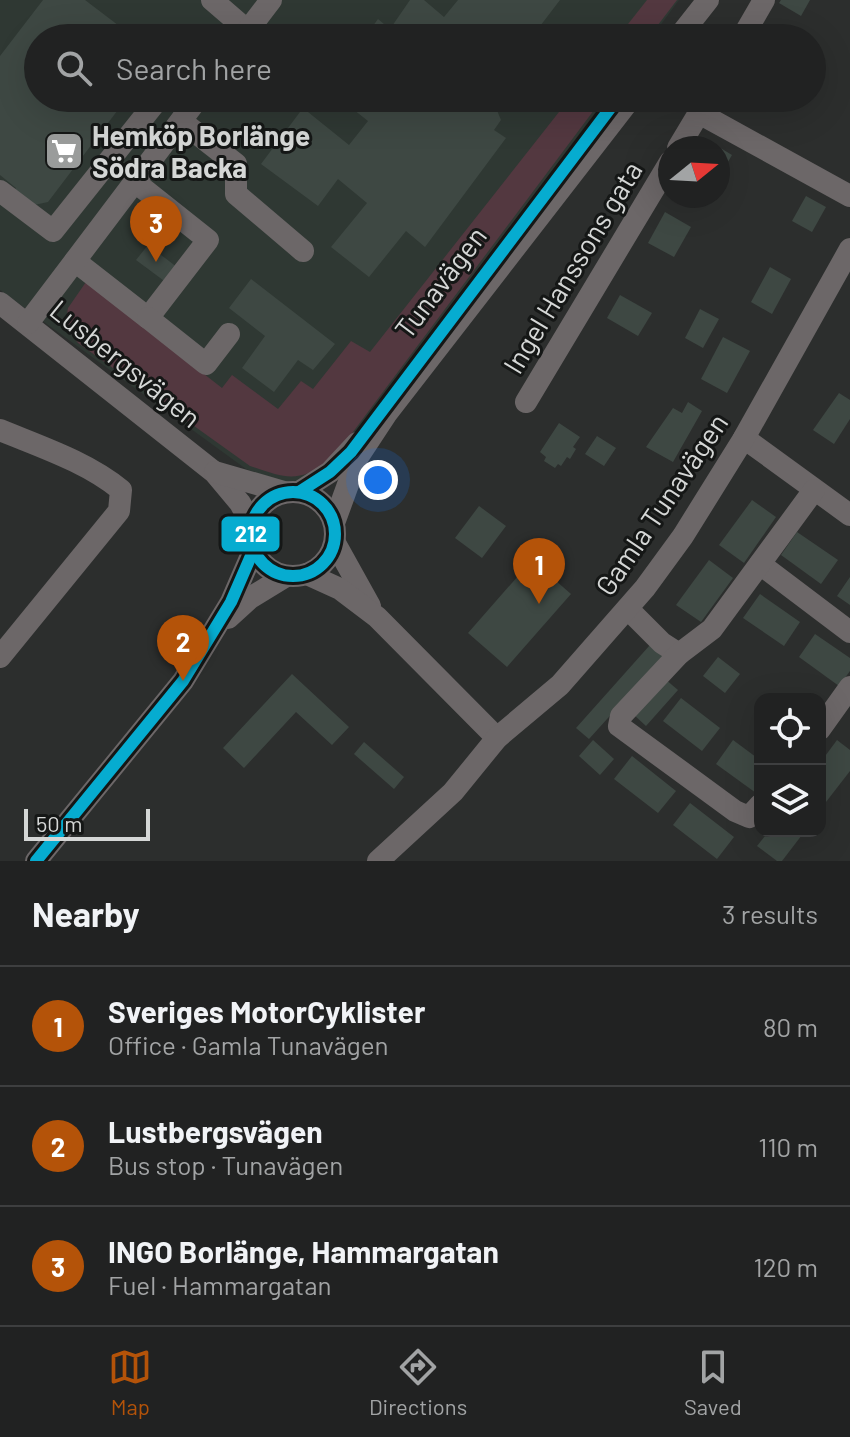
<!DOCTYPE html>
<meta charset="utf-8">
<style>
:root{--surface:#212222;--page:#292a2a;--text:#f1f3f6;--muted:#a2a4a5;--line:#3e3f40;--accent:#b45309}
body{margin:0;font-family:Barlow,sans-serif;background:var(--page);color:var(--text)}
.controls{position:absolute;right:24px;bottom:24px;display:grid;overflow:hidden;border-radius:16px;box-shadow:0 8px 32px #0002}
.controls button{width:72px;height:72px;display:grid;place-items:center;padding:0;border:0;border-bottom:2px solid var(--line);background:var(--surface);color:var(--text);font:40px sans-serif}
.compass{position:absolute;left:658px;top:136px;width:72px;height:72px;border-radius:50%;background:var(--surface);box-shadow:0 8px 32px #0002;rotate:72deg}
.scale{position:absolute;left:24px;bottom:20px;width:126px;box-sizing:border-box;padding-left:8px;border:4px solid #d5d7d6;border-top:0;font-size:22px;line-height:28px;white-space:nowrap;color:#d5d7d6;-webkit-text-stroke:6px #151716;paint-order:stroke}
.you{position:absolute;left:378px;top:480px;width:28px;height:28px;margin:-20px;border:6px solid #fff;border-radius:50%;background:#1a73e8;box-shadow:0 0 0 12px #1a73e833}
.badge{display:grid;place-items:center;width:52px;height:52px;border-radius:50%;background:var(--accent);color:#fff;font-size:26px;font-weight:700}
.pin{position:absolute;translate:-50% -66px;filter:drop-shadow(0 2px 4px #0008)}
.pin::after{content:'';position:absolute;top:42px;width:28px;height:24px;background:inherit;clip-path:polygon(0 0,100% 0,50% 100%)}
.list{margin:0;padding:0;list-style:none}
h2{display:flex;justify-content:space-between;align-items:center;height:104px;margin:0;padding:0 32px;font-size:34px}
h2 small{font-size:26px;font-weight:400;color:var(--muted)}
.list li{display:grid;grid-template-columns:52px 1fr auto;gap:24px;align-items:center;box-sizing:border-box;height:120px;padding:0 32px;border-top:2px solid var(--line)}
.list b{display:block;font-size:30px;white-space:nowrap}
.list p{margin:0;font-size:26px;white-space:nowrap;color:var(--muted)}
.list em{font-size:26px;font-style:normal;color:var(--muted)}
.icon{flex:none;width:44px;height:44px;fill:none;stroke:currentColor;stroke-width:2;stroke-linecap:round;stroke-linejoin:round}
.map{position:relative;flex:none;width:850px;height:861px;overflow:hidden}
.search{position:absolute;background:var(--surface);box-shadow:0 8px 32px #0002;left:24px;right:24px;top:24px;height:88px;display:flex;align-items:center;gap:20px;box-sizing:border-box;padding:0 28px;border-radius:44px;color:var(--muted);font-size:30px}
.sheet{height:464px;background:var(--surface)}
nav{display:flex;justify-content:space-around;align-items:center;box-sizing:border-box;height:112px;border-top:2px solid var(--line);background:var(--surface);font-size:22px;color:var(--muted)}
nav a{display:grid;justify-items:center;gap:4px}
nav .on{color:var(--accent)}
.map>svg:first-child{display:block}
.built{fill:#2f3833}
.green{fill:#533840}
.building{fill:#3e4843}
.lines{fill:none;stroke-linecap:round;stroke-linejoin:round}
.minor{stroke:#6c6768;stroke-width:22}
.bus-1-casing{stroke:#151716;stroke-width:18}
.bus-1{stroke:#06acd0;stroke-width:12}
.labels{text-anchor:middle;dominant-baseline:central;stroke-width:6;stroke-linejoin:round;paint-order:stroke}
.poi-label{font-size:28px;font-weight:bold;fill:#d5d7d6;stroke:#151716;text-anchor:start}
.street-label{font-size:28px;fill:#d5d7d6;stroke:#151716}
.line-badge{stroke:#151716;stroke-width:3}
.badge-label{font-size:22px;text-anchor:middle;font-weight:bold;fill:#fff}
</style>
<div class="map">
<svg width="850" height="861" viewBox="0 0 850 861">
<rect width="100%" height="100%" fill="#2c2e2d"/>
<path class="built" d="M0,0H679L651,38H38V98H606L332,466L309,481L287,483L246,469L0,290Z"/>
<g class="green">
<path d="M647,0H677L648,38H617Z"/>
<path d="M570,98H603L332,460C297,483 288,479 250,466L78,343L65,326L68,308L86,282L222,388L232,375L278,409L301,381L313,389L351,341L370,352Z"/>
</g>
<g class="building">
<path d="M43,0H85L135,38H38V98H127L48,202L34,205L12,194L16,188L0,175V56Z"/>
<path d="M410,0H424L444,17L458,0H560L531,38H364L378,19L390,29Z"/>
<path d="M781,0H810L801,16L779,3Z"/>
<path d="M767,24L781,32L778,38H759Z"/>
<path d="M339,98H484L496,108L501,120L494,130L506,138L425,247L406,231L369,277L331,247L367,203L338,179L318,206L261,164L303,108L349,145L368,121Z"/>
<path d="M704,138L732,155L721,174L718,172V148H699Z"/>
<path d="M806,196L826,207L812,232L792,221Z"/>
<path d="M665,212L691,227L674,257L648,243Z"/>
<path d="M148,245L182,271L171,286L136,260Z"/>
<path d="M770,267L791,279L772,314L751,302Z"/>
<path d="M251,279L335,344L313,370L298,360L274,392L242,368L265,336L229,308Z"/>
<path d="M620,295L652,313L638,336L607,318Z"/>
<path d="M700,309L719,319L703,348L685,338Z"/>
<path d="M723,337L750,351L727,393L701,379Z"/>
<path d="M839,393L850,400V419L834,444L813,430Z"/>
<path d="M688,402L702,411L673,462L646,447L673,408L682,413Z"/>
<path d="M559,423L580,437L573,447L576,449L570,459L567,457L561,466L558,464L555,468L544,461L546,457L540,452Z"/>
<path d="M597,436L616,448L604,466L585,454Z"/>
<path d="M752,500L776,517L744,563L719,545Z"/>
<path d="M479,506L506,526L482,558L455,538Z"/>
<path d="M797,532L838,560L821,584L781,555Z"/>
<path d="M532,560L571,594L507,667L468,633Z"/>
<path d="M709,560L733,578L701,622L676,605Z"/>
<path d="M850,577V605L837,596Z"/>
<path d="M760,594L800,622L784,646L743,618Z"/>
<path d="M815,634L850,658V671L839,686L799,657Z"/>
<path d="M650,645L663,657L589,739L576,728Z"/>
<path d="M718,657L740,674L725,693L703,676Z"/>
<path d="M292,674L349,727L332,745L296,712L244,768L223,748Z"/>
<path d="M665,679L678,690L646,726L633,714Z"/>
<path d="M681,698L720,728L702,751L663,721Z"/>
<path d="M593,740L614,759L600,775L579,756Z"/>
<path d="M733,740L760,760V788L756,793L716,764Z"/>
<path d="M837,740L850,750V771L826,802L820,798V763Z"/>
<path d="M364,742L404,777L394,789L354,754Z"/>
<path d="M632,756L676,791L658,813L614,779Z"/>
<path d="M690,803L734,837L717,859L673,825Z"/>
<path d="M769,831H805L782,861H777L757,846Z"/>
</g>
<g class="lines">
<g class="minor">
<path d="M212,0L248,31"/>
<path d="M242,38L271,0"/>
<path d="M678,38L708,0"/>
<path d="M742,38L764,0"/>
<path d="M699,113L850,196"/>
<path d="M181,121L236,164V194L303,251"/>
<path d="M678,148L708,98"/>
<path d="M0,191L53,231L159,98"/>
<path d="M75,261L148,318L208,240L135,182"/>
<path d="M0,303L214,472L240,503L252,525"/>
<path d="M148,318L206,364L229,334"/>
<path d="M28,323L198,98"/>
<path d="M526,402L670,162"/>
<path d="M0,430C41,447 87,462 121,490L119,511L0,657"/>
<path d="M744,438L850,515"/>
<path d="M215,472L284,492"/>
<circle cx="293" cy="534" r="42"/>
<path d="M299,492L330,472L357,443"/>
<path d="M334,523L358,457L387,413L631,98"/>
<path d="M335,543L370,606"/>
<path d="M760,564L850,632"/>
<path d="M307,574L340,589L377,617L497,738"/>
<path d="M628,609L662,643L679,654"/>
<path d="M228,618L250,598L286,576"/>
<path d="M820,729L850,687"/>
<path d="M760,805L749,817L735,811L619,726L621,716L679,654L712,629L814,490"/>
<path d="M36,861L183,681L231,602L254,549"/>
<path d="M378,861L453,792L497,738L560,685L645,588L683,536L744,438L850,249"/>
</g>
<g class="bus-1-casing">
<g id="bus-1">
<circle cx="293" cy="534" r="42"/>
<path d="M299,492L330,472L351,452L618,98"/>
<path d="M36,861L183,681L231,602L254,549"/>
</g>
</g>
<use href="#bus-1" class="bus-1"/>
</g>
<defs>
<g id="supermarket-square" transform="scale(2)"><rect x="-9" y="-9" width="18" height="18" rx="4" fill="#9a9c9b" stroke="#151716"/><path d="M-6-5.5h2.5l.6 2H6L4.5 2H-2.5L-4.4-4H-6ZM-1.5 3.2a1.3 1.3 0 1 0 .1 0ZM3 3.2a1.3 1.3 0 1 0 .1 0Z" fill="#fff"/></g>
</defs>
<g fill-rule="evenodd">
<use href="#supermarket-square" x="64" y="151"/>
</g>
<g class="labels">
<g class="poi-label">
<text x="92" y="135">Hemköp Borlänge<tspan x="92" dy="32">Södra Backa</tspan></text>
</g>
<g class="street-label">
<text transform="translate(572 267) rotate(-59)">Ingel Hanssons gata</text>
<text transform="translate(440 282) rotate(-53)">Tunavägen</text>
<text transform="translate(126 363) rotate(39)">Lusbergsvägen</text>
<text transform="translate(661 504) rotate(-56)">Gamla Tunavägen</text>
</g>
</g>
<rect class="line-badge" x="220" y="515" width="61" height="38" rx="8" fill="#06acd0"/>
<g class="badge-label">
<text x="251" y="542">212</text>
</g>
</svg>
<div class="controls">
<button><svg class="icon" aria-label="locate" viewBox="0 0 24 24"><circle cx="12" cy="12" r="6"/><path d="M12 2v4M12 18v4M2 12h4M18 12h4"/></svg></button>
<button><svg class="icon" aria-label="layers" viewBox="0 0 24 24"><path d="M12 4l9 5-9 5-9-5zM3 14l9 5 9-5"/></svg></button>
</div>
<svg class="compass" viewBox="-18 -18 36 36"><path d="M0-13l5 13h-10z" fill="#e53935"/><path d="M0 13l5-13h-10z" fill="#a2a4a5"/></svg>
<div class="scale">50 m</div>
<div class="you"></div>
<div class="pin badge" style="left:539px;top:604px">1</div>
<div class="pin badge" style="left:183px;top:681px">2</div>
<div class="pin badge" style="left:156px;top:262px">3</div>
<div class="search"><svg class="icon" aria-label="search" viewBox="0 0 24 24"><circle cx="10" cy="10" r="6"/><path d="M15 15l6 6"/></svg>Search here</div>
</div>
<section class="sheet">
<h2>Nearby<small>3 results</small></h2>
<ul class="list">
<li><span class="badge">1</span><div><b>Sveriges MotorCyklister</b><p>Office · Gamla Tunavägen</p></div><em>80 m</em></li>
<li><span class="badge">2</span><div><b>Lustbergsvägen</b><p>Bus stop · Tunavägen</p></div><em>110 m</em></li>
<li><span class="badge">3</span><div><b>INGO Borlänge, Hammargatan</b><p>Fuel · Hammargatan</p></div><em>120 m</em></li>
</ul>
</section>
<nav>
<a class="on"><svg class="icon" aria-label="map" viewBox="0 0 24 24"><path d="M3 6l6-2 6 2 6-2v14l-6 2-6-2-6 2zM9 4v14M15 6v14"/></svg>Map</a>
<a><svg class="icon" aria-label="directions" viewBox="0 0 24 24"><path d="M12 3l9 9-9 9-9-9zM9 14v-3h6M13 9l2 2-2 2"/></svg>Directions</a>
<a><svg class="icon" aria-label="saved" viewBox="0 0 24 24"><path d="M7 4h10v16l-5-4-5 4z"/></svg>Saved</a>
</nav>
